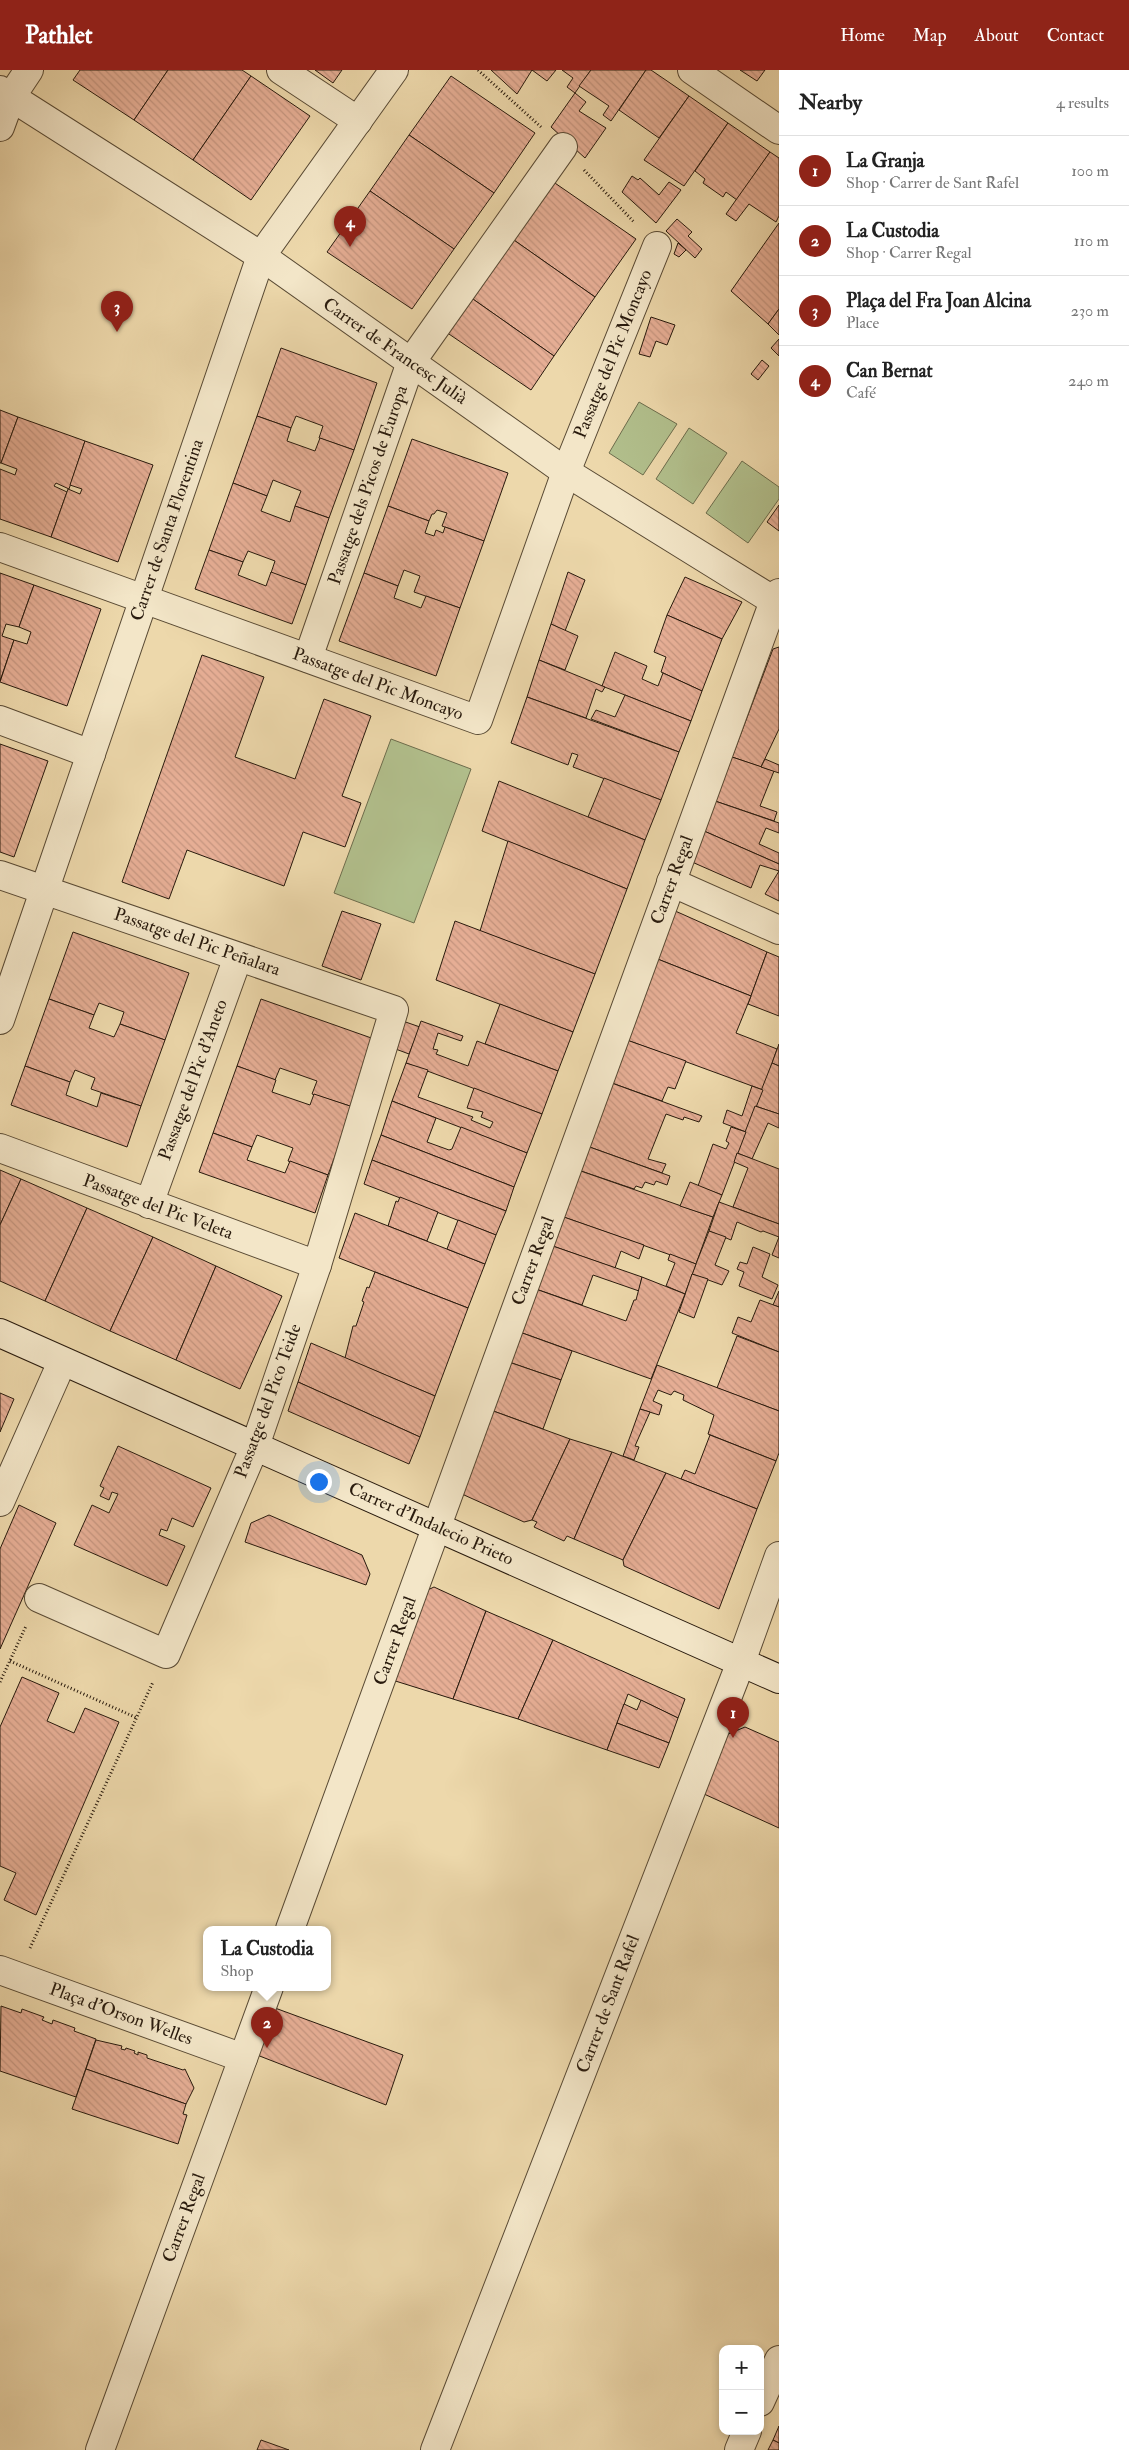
<!DOCTYPE html>
<meta charset="utf-8">
<style>
:root{--surface:#fff;--page:#f2f2f2;--text:#222;--muted:#767676;--line:#e0e0e0;--accent:#8f2418}
body{margin:0;font-family:"IM FELL Double Pica",serif;background:var(--page);color:var(--text)}
.controls{position:absolute;right:15px;bottom:15px;display:grid;overflow:hidden;border-radius:10px;box-shadow:0 2px 8px #0003}
.controls button{width:45px;height:45px;display:grid;place-items:center;padding:0;border:0;border-bottom:1px solid var(--line);background:var(--surface);color:var(--text);font:25px sans-serif}
.you{position:absolute;left:318px;top:1411px;width:18px;height:18px;margin:-12px;border:4px solid #fff;border-radius:50%;background:#1a73e8;box-shadow:0 0 0 8px #1a73e833}
.badge{display:grid;place-items:center;width:32px;height:32px;border-radius:50%;background:var(--accent);color:#fff;font-size:16px;font-weight:700}
.pin{position:absolute;translate:-50% -41px;filter:drop-shadow(0 1px 2px #0008)}
.pin::after{content:'';position:absolute;top:26px;width:18px;height:15px;background:inherit;clip-path:polygon(0 0,100% 0,50% 100%)}
.popup{position:absolute;left:203px;top:1856px;width:128px;height:65px;box-sizing:border-box;display:grid;place-content:center;border-radius:10px;background:var(--surface);filter:drop-shadow(0 1px 4px #0005);font-size:16px;white-space:nowrap;color:var(--muted)}
.popup b{font-size:19px;color:var(--text)}
.popup::after{content:'';position:absolute;left:50%;top:100%;margin-left:-10px;border:10px solid transparent;border-top-color:var(--surface)}
.list{margin:0;padding:0;list-style:none}
h2{display:flex;justify-content:space-between;align-items:center;height:65px;margin:0;padding:0 20px;font-size:21px}
h2 small{font-size:16px;font-weight:400;color:var(--muted)}
.list li{display:grid;grid-template-columns:32px 1fr auto;gap:15px;align-items:center;box-sizing:border-box;height:70px;padding:0 20px;border-top:1px solid var(--line)}
.list b{display:block;font-size:19px;white-space:nowrap}
.list p{margin:0;font-size:16px;white-space:nowrap;color:var(--muted)}
.list em{font-size:16px;font-style:normal;color:var(--muted)}
.map{position:relative;flex:none;width:779px;height:2380px;overflow:hidden}
header{display:flex;align-items:center;gap:30px;box-sizing:border-box;height:70px;padding:0 25px;background:var(--accent);color:#fff}
header strong{font-size:24px}
nav{display:flex;gap:28px;margin-inline-start:auto;font-size:18px}
main{display:flex}
aside{flex:1;background:var(--surface)}
.map>svg:first-child{display:block}
.green{fill:#b2c08d;stroke:#6d6d4d}
.building{fill:url(#building-back-hatch);stroke:#281a0d}
.lines{fill:none;stroke-linecap:round;stroke-linejoin:round}
.street-casing{stroke:#594a34;stroke-width:30}
.secondary-casing{stroke:#281a0d;stroke-width:30}
.path{stroke:#281a0d;stroke-width:3;stroke-dasharray:1 2.5;stroke-linecap:butt}
.street{stroke:#f3e6c8;stroke-width:28}
.secondary{stroke:#f3e6c8;stroke-width:28}
.labels{text-anchor:middle;dominant-baseline:central;stroke-width:4.5;stroke-linejoin:round;paint-order:stroke}
.street-label{font-size:18px;fill:#281a0d;stroke:#f3e6c8}
</style>
<header>
<strong>Pathlet</strong>
<nav><a>Home</a><a>Map</a><a>About</a><a>Contact</a></nav>
</header>
<main>
<div class="map">
<svg width="779" height="2380" viewBox="0 0 779 2380">
<defs>
<pattern id="building-back-hatch" width="6" height="6" patternUnits="userSpaceOnUse" patternTransform="scale(1.25)"><rect width="6" height="6" fill="#e6ae95"/><path d="M-1 5l2 2M0 0l6 6M5-1l2 2" fill="none" stroke="#c5957f"/></pattern>
</defs>
<rect width="100%" height="100%" fill="#edd8ab"/>
<filter id="stains"><feTurbulence type="fractalNoise" baseFrequency=".004" numOctaves="4"/><feColorMatrix values="0 0 0 0 .2 0 0 0 0 .09 0 0 0 0 .02 0 0 0 .5 -.17"/></filter>
<radialGradient id="worn" r=".72"><stop offset=".6" stop-color="#630" stop-opacity="0"/><stop offset="1" stop-color="#630" stop-opacity=".3"/></radialGradient>
<g class="green">
<path d="M639,332L677,354L643,405L609,383Z"/>
<path d="M689,358L727,383L693,434L656,409Z"/>
<path d="M742,391L779,417V429L748,473L706,443Z"/>
<path d="M391,669L471,699L414,853L334,823Z"/>
</g>
<g class="building">
<path d="M80,0H168L134,50L73,10Z"/>
<path d="M168,0H242L251,6L193,90L134,50Z"/>
<path d="M315,0H342L333,13Z"/>
<path d="M491,0H532L517,24Z"/>
<path d="M532,0H556L547,11Z"/>
<path d="M562,0H591L575,23L567,17L573,8Z"/>
<path d="M591,0H646L611,51L603,45L609,36L579,16Z"/>
<path d="M646,0H651L689,26L659,68L619,40Z"/>
<path d="M740,0H765L757,11Z"/>
<path d="M251,6L310,46L251,130L193,90Z"/>
<path d="M451,6L535,63L494,123L409,65Z"/>
<path d="M575,23L586,32L579,41L606,58L585,88L551,57Z"/>
<path d="M689,26L728,53L684,116L644,90Z"/>
<path d="M728,53L770,82L737,130L726,122L723,127L703,113L705,109L695,101Z"/>
<path d="M409,65L494,123L454,179L370,121Z"/>
<path d="M770,82L779,88V146L776,152L749,134L736,151L726,144Z"/>
<path d="M632,106L638,110L640,108L659,125L669,112L681,120L656,153L622,122Z"/>
<path d="M552,111L636,169L595,227L511,168Z"/>
<path d="M370,121L454,179L412,239L327,182Z"/>
<path d="M677,149L692,162L688,166L702,179L695,188L666,161Z"/>
<path d="M779,153V239L768,254L731,221Z"/>
<path d="M511,168L595,227L554,286L470,227Z"/>
<path d="M678,173L686,180L679,187L674,184Z"/>
<path d="M470,227L554,286L531,320L446,262Z"/>
<path d="M779,239V265L768,254Z"/>
<path d="M651,247L675,255L667,275L656,271L650,287L639,284Z"/>
<path d="M779,269V286L771,278Z"/>
<path d="M281,278L377,313L354,380L319,368L323,356L296,346L291,358L257,346Z"/>
<path d="M762,290L769,296L758,310L751,304Z"/>
<path d="M0,340L18,347L1,393H0Z"/>
<path d="M257,346L291,358L287,371L315,381L320,368L354,380L329,448L295,436L301,421L273,410L267,426L233,413Z"/>
<path d="M18,347L85,371L69,419L56,413L54,416L67,422L51,467L0,449V399L15,405L17,399L1,393Z"/>
<path d="M412,369L508,403L484,471L442,456L447,443L437,440L434,444H432L429,451L388,436Z"/>
<path d="M85,371L153,395L118,492L51,467L68,419L80,424L82,419L70,415Z"/>
<path d="M233,413L267,426L261,441L290,452L295,436L329,448L306,515L271,503L275,491L248,481L243,492L209,480Z"/>
<path d="M779,435V461L767,452Z"/>
<path d="M388,436L429,451L425,463L434,466L436,460L443,463L445,457L484,471L460,538L414,522L420,506L404,500L398,516L364,503Z"/>
<path d="M209,480L243,492L238,505L266,516L271,502L306,515L292,554L195,519Z"/>
<path d="M568,502L585,510L565,561L551,554Z"/>
<path d="M0,503L34,515L19,557L6,554L2,566L14,570L0,611Z"/>
<path d="M364,503L398,516L394,528L421,538L426,526L460,538L436,606L339,571Z"/>
<path d="M685,507L742,532L722,569L667,545Z"/>
<path d="M34,515L101,539L67,636L0,612L14,570L27,574L31,562L19,557Z"/>
<path d="M667,545L722,569L702,621L661,602L666,587L654,582Z"/>
<path d="M551,554L578,566L565,600L539,590Z"/>
<path d="M779,577V659L761,697L732,687L773,579Z"/>
<path d="M615,582L647,596L642,609L658,616L663,603L702,621L691,651L602,616Z"/>
<path d="M202,585L264,607L235,687L295,709L324,629L371,646L342,726L361,733L345,777L303,762L284,816L187,780L169,829L122,812Z"/>
<path d="M539,590L605,617L602,622L596,619L586,648L527,627Z"/>
<path d="M625,625L691,651L679,682L591,649L596,640L615,647Z"/>
<path d="M527,627L679,682L661,730L573,697L578,685L572,683L568,695L511,673Z"/>
<path d="M0,674L48,691L14,787L0,782Z"/>
<path d="M732,687L774,701L760,736L777,742L774,751L715,731Z"/>
<path d="M765,689L779,695V703L761,697Z"/>
<path d="M604,708L661,730L645,770L588,747Z"/>
<path d="M499,711L645,770L627,819L482,761Z"/>
<path d="M715,731L779,753V763L766,758L759,774L779,783V794L704,761Z"/>
<path d="M704,761L779,794V831L765,824L779,801L760,795L751,818L692,792Z"/>
<path d="M508,771L627,819L595,904L480,861Z"/>
<path d="M673,840L767,882L751,926L655,888Z"/>
<path d="M342,841L381,854L361,910L322,896Z"/>
<path d="M455,851L595,904L573,962L436,910Z"/>
<path d="M73,862L189,903L165,970L120,954L124,942L99,933L94,945L49,929Z"/>
<path d="M767,882L779,887V946L748,934Z"/>
<path d="M655,888L751,926L736,963L777,979L763,1020L624,969Z"/>
<path d="M49,929L94,945L89,958L114,967L120,954L165,970L141,1036L91,1019L95,1008L75,1000L70,1012L25,996Z"/>
<path d="M261,929L377,970L353,1037L312,1024L317,1011L280,998L275,1010L237,996Z"/>
<path d="M500,934L573,962L558,1001L485,974Z"/>
<path d="M394,948L420,957L409,984L385,975Z"/>
<path d="M421,951L463,966L461,971L438,963L433,979L438,980L436,984L468,996L477,971L558,1001L542,1044L406,993Z"/>
<path d="M624,969L686,991L675,1019L668,1017L662,1031L609,1012Z"/>
<path d="M779,974V996L772,993Z"/>
<path d="M406,993L428,1000L418,1027L473,1047L471,1050L490,1058L493,1052L481,1047L483,1042L467,1038L474,1018L542,1044L527,1083L392,1031Z"/>
<path d="M772,993L779,996V1044L755,1036Z"/>
<path d="M25,996L70,1012L66,1025L97,1037L101,1023L141,1036L127,1077L11,1035Z"/>
<path d="M237,996L276,1010L272,1022L310,1035L314,1024L353,1037L328,1105L288,1091L293,1078L257,1065L252,1077L213,1063Z"/>
<path d="M609,1012L702,1046L699,1052L684,1047L683,1050L666,1044L648,1089L666,1094L662,1103L584,1075Z"/>
<path d="M752,1016L763,1020L746,1062L723,1053L727,1040L742,1046Z"/>
<path d="M392,1031L436,1048L427,1072L449,1080L452,1079L461,1057L527,1083L514,1117L381,1065Z"/>
<path d="M755,1036L779,1044V1058L768,1053L752,1089L737,1083Z"/>
<path d="M731,1057L746,1062L722,1125L698,1116L713,1074L726,1079L729,1073L726,1071Z"/>
<path d="M213,1063L252,1077L247,1090L285,1103L290,1091L328,1105L315,1143L199,1102Z"/>
<path d="M381,1065L514,1117L506,1141L372,1090Z"/>
<path d="M584,1075L670,1106L667,1115L656,1111L654,1115L645,1112L642,1118L636,1116L634,1119L575,1099Z"/>
<path d="M737,1083L779,1099V1154L733,1137L748,1098L734,1092Z"/>
<path d="M372,1090L506,1141L496,1165L364,1114Z"/>
<path d="M575,1099L713,1147L696,1194L558,1145Z"/>
<path d="M0,1100L21,1109L0,1155Z"/>
<path d="M21,1109L87,1138L45,1231L0,1211V1155Z"/>
<path d="M690,1112L722,1125L713,1147L680,1136Z"/>
<path d="M400,1127L438,1142L427,1171L388,1156L396,1131L398,1132Z"/>
<path d="M719,1132L779,1154V1188L772,1185L779,1167L763,1161L761,1162L737,1152L731,1170L709,1161Z"/>
<path d="M87,1138L153,1167L110,1261L45,1231Z"/>
<path d="M355,1143L485,1194L468,1238L339,1188Z"/>
<path d="M558,1145L644,1175L639,1189L621,1181L615,1198L547,1174Z"/>
<path d="M458,1150L496,1165L485,1194L447,1179Z"/>
<path d="M709,1161L726,1167L715,1195L729,1201L722,1215L692,1204Z"/>
<path d="M153,1167L216,1196L176,1290L110,1261Z"/>
<path d="M547,1174L642,1207L639,1221L593,1205L582,1235L530,1217Z"/>
<path d="M753,1177L770,1184L762,1207L778,1215L772,1229L739,1216L744,1202L737,1199L740,1192L747,1194Z"/>
<path d="M670,1184L696,1194L685,1224L666,1216L675,1193L668,1190Z"/>
<path d="M216,1196L282,1226L240,1319L176,1290Z"/>
<path d="M375,1202L468,1238L435,1326L345,1288L353,1256H356L364,1232L362,1231L367,1217L369,1218Z"/>
<path d="M692,1204L708,1209L694,1248L679,1242Z"/>
<path d="M642,1207L685,1224L651,1309L514,1260L530,1217L626,1251L634,1230H636Z"/>
<path d="M779,1221V1237L773,1235Z"/>
<path d="M760,1230L779,1237V1282L732,1263L738,1247L751,1252Z"/>
<path d="M514,1260L572,1281L561,1310L503,1290Z"/>
<path d="M737,1266L779,1282V1341L717,1318Z"/>
<path d="M311,1273L435,1326L420,1367L298,1312Z"/>
<path d="M503,1290L561,1310L543,1359L485,1338Z"/>
<path d="M657,1295L779,1341V1383L776,1391L708,1364L714,1345L683,1330L684,1325L674,1321L671,1325L658,1320L653,1331L662,1335L659,1345L640,1339Z"/>
<path d="M298,1312L420,1367L409,1394L288,1341Z"/>
<path d="M0,1323L14,1329L0,1362Z"/>
<path d="M485,1338L570,1369L532,1450L524,1452L453,1420Z"/>
<path d="M640,1339L650,1342L635,1376L639,1377L634,1390L623,1386Z"/>
<path d="M710,1365L776,1391L757,1439L681,1409L685,1400L695,1404Z"/>
<path d="M570,1369L612,1382L574,1469L567,1466L564,1471L534,1457L537,1452L532,1450Z"/>
<path d="M118,1376L211,1418L193,1457L172,1448L167,1461L161,1459L159,1465L185,1476L167,1516L74,1475L92,1435L109,1443L118,1424L112,1422L109,1430L100,1426L104,1418L100,1416Z"/>
<path d="M612,1382L666,1403L623,1490L574,1469Z"/>
<path d="M666,1403L757,1439L719,1539L624,1496L623,1490Z"/>
<path d="M19,1435L56,1453L0,1579V1479Z"/>
<path d="M269,1445L362,1485L370,1504L366,1515L245,1472L251,1453Z"/>
<path d="M434,1517L486,1541L453,1629L389,1609L415,1526Z"/>
<path d="M486,1541L553,1570L518,1649L453,1629Z"/>
<path d="M553,1570L685,1629L678,1648L628,1624L607,1680L518,1649Z"/>
<path d="M22,1607L59,1623L47,1651L74,1663L85,1638L119,1652L36,1845L4,1830L16,1803L0,1796V1657Z"/>
<path d="M641,1630L678,1648L669,1673L617,1653L624,1634L637,1640Z"/>
<path d="M617,1653L669,1673L659,1698L607,1680Z"/>
<path d="M745,1657L779,1672V1758L704,1724L726,1665Z"/>
<path d="M1,1936L21,1943L22,1939L44,1947L42,1950L52,1954L53,1950L75,1958L74,1961L96,1969L76,2027L0,2001Z"/>
<path d="M275,1938L403,1985L386,2035L257,1985Z"/>
<path d="M96,1970L122,1976L121,1979L125,1980L126,1978L135,1981L134,1983L138,1985V1982L147,1985V1988L183,2000L185,1999L194,2018L186,2034L86,1999Z"/>
<path d="M86,1999L186,2034L183,2044L187,2045L178,2074L72,2039Z"/>
<path d="M779,2356V2373L773,2370Z"/>
<path d="M261,2370L289,2380H257Z"/>
<path d="M773,2370L779,2373V2380H768Z"/>
</g>
<g class="lines">
<g class="street-casing">
<g id="street">
<path d="M281,0L358,51"/>
<path d="M692,0L779,60"/>
<path d="M0,20L261,186L566,402L779,534"/>
<path d="M0,57L11,27L29,0"/>
<path d="M0,477L478,650L566,402L657,176"/>
<path d="M308,588L411,292L563,77"/>
<path d="M0,650L91,684"/>
<path d="M0,805L394,940L317,1195L255,1376L166,1584L39,1528"/>
<path d="M671,812L779,860"/>
<path d="M0,950L261,186L394,0"/>
<path d="M0,1078L317,1195"/>
<path d="M149,1134L238,887"/>
<path d="M0,1432L62,1292"/>
<path d="M290,1859L774,531L779,523"/>
<path d="M0,1900L243,1988"/>
<path d="M760,2332L779,2290"/>
<path d="M100,2380L269,1917"/>
<path d="M435,2380L741,1592L779,1486"/>
<path d="M739,2380L747,2361"/>
</g>
</g>
<g class="secondary-casing">
<path id="secondary" d="M0,1263L779,1609"/>
</g>
<g class="path">
<path d="M478,0L541,57"/>
<path d="M584,100L635,153"/>
<path d="M10,1591L137,1648"/>
<path d="M0,1612L26,1556"/>
<path d="M30,1878L153,1612"/>
</g>
<use href="#street" class="street"/>
<use href="#secondary" class="secondary"/>
</g>
<g class="labels">
<g class="street-label">
<text transform="translate(395 281) rotate(35)">Carrer de Francesc Julià</text>
<text transform="translate(613 284) rotate(-68)">Passatge del Pic Moncayo</text>
<text transform="translate(368 415) rotate(-71)">Passatge dels Picos de Europa</text>
<text transform="translate(167 460) rotate(-71)">Carrer de Santa Florentina</text>
<text transform="translate(378 614) rotate(20)">Passatge del Pic Moncayo</text>
<text transform="translate(672 810) rotate(-70)">Carrer Regal</text>
<text transform="translate(197 872) rotate(19)">Passatge del Pic Peñalara</text>
<text transform="translate(193 1010) rotate(-70)">Passatge del Pic d'Aneto</text>
<text transform="translate(158 1137) rotate(20)">Passatge del Pic Veleta</text>
<text transform="translate(533 1191) rotate(-70)">Carrer Regal</text>
<text transform="translate(268 1331) rotate(-70)">Passatge del Pico Teide</text>
<text transform="translate(431 1454) rotate(24)">Carrer d'Indalecio Prieto</text>
<text transform="translate(395 1571) rotate(-70)">Carrer Regal</text>
<text transform="translate(608 1934) rotate(-69)">Carrer de Sant Rafel</text>
<text transform="translate(121 1944) rotate(20)">Plaça d'Orson Welles</text>
<text transform="translate(184 2148) rotate(-70)">Carrer Regal</text>
</g>
</g>
<rect width="100%" height="100%" filter="url(#stains)"/>
<rect width="100%" height="100%" fill="url(#worn)"/>
</svg>
<div class="controls">
<button>+</button>
<button>−</button>
</div>
<div class="you"></div>
<div class="pin badge" style="left:733px;top:1668px">1</div>
<div class="pin badge" style="left:267px;top:1978px">2</div>
<div class="popup"><b>La Custodia</b>Shop</div>
<div class="pin badge" style="left:117px;top:262px">3</div>
<div class="pin badge" style="left:350px;top:177px">4</div>
</div>
<aside>
<h2>Nearby<small>4 results</small></h2>
<ul class="list">
<li><span class="badge">1</span><div><b>La Granja</b><p>Shop · Carrer de Sant Rafel</p></div><em>100 m</em></li>
<li><span class="badge">2</span><div><b>La Custodia</b><p>Shop · Carrer Regal</p></div><em>110 m</em></li>
<li><span class="badge">3</span><div><b>Plaça del Fra Joan Alcina</b><p>Place</p></div><em>230 m</em></li>
<li><span class="badge">4</span><div><b>Can Bernat</b><p>Café</p></div><em>240 m</em></li>
</ul>
</aside>
</main>
